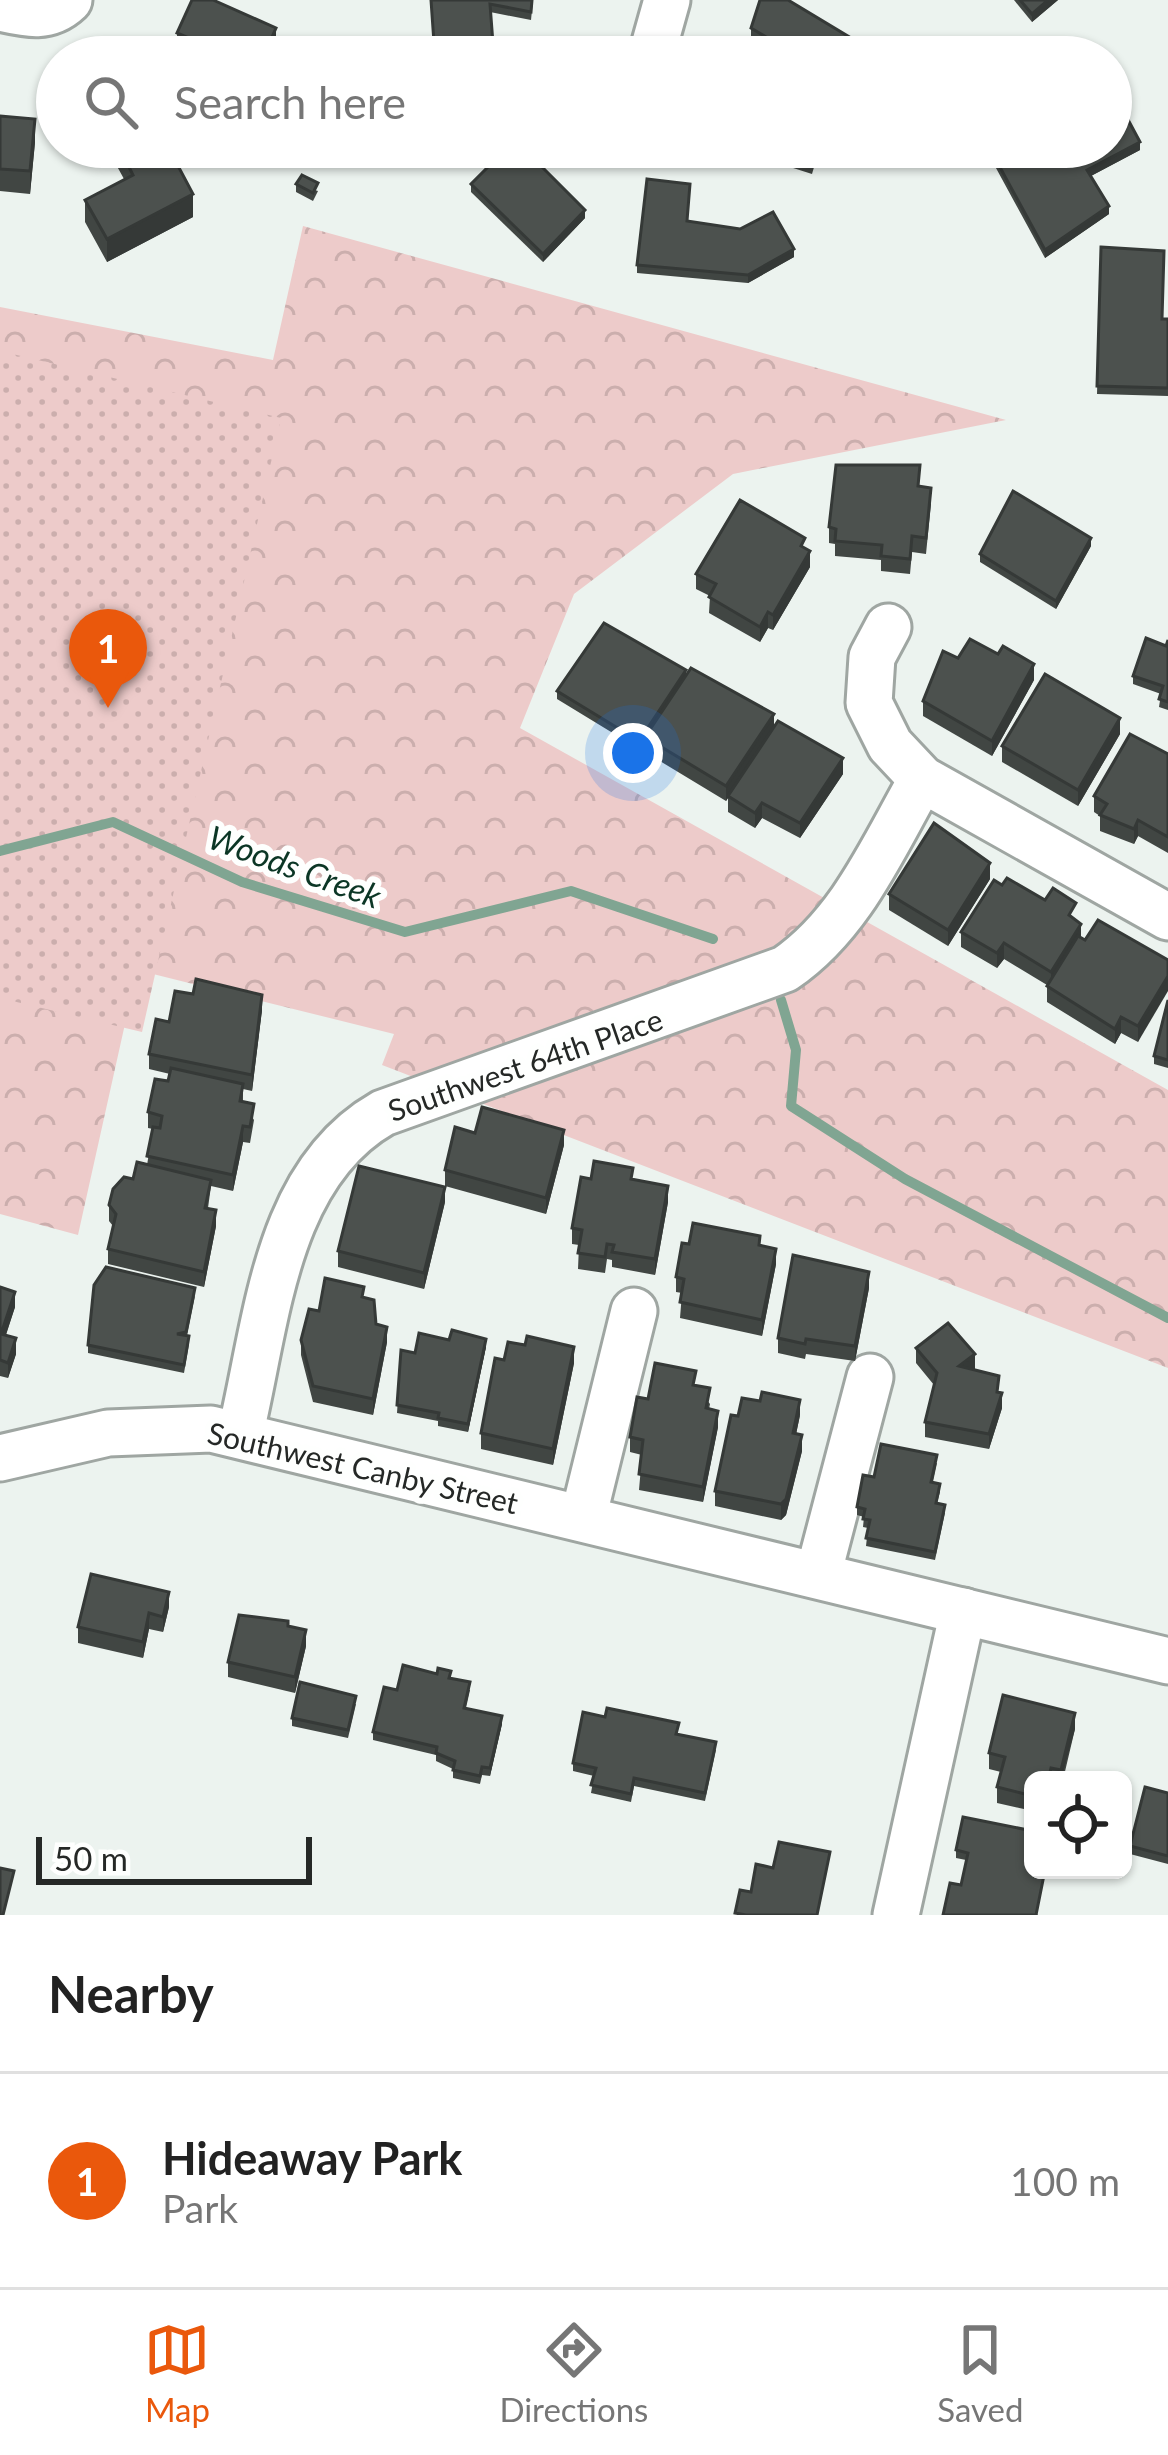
<!DOCTYPE html>
<style>
:root{--surface:#fff;--page:#f6f6f6;--text:#222;--muted:#767676;--line:#e0e0e0;--accent:#ea580c}
body{margin:0;font-family:Lato,sans-serif;background:var(--page);color:var(--text)}
.controls{position:absolute;right:36px;bottom:36px;display:grid;overflow:hidden;border-radius:18px;box-shadow:0 3px 9px #0004}
.controls button{width:108px;height:108px;display:grid;place-items:center;padding:0;border:0;border-bottom:3px solid var(--line);background:var(--surface);color:var(--text);font:60px sans-serif}
.scale{position:absolute;left:36px;bottom:30px;width:276px;box-sizing:border-box;padding-left:12px;border:6px solid #252826;border-top:0;font-size:33px;line-height:42px;white-space:nowrap;color:#252826;-webkit-text-stroke:9px #fefffe;paint-order:stroke}
.you{position:absolute;left:633px;top:753px;width:42px;height:42px;margin:-30px;border:9px solid #fff;border-radius:50%;background:#1a73e8;box-shadow:0 0 0 18px #1a73e833}
.badge{display:grid;place-items:center;width:78px;height:78px;border-radius:50%;background:var(--accent);color:#fff;font-size:39px;font-weight:700}
.pin{position:absolute;translate:-50% -99px;filter:drop-shadow(0 3px 6px #0008)}
.pin::after{content:'';position:absolute;top:63px;width:42px;height:36px;background:inherit;clip-path:polygon(0 0,100% 0,50% 100%)}
.list{margin:0;padding:0;list-style:none}
h2{display:flex;justify-content:space-between;align-items:center;height:156px;margin:0;padding:0 48px;font-size:51px}
h2 small{font-size:39px;font-weight:400;color:var(--muted)}
.list li{display:grid;grid-template-columns:78px 1fr auto;gap:36px;align-items:center;box-sizing:border-box;height:216px;padding:0 48px;border-top:3px solid var(--line)}
.list b{display:block;font-size:45px;white-space:nowrap}
.list p{margin:0;font-size:39px;white-space:nowrap;color:var(--muted)}
.list em{font-size:39px;font-style:normal;color:var(--muted)}
.icon{flex:none;width:66px;height:66px;fill:none;stroke:currentColor;stroke-width:2;stroke-linecap:round;stroke-linejoin:round}
.map{position:relative;flex:none;width:1168px;height:1915px;overflow:hidden}
.search{position:absolute;background:var(--surface);box-shadow:0 3px 9px #0004;left:36px;right:36px;top:36px;height:132px;display:flex;align-items:center;gap:30px;box-sizing:border-box;padding:0 42px;border-radius:66px;color:var(--muted);font-size:45px}
.sheet{height:372px;background:var(--surface)}
nav{display:flex;justify-content:space-around;align-items:center;box-sizing:border-box;height:168px;border-top:3px solid var(--line);background:var(--surface);font-size:33px;color:var(--muted)}
nav a{display:grid;justify-items:center;gap:6px}
nav .on{color:var(--accent)}
.map>svg:first-child{display:block}
.forest{fill:url(#forest-crowns)}
.park{fill:url(#park-dots)}
.lines{fill:none;stroke-linecap:round;stroke-linejoin:round}
.stream{stroke:#80a592;stroke-width:10}
.minor-casing{stroke:#9fa6a2;stroke-width:51}
.minor{stroke:#fff;stroke-width:45}
.wall{fill:#414643}
.shaded-wall{fill:#353937}
.building{fill:#4c514e;stroke:#353937;stroke-width:3}
.labels{text-anchor:middle;dominant-baseline:central;stroke-width:12;stroke-linejoin:round;paint-order:stroke}
.street-label{font-size:30px;fill:#252826;stroke:#fefffe}
.water-label{font-size:33px;font-style:italic;fill:#0b3625;stroke:#fefffe}
</style>
<div class="map">
<svg width="1168" height="1915" viewBox="0 0 1168 1915">
<defs>
<pattern id="forest-crowns" width="20" height="18" patternUnits="userSpaceOnUse" patternTransform="scale(3)"><rect width="20" height="18" fill="#edcbca"/><path d="M2 6a3 3 0 1 1 6 0M12 15a3 3 0 1 1 6 0" fill="none" stroke="#cbaead"/></pattern>
<pattern id="park-dots" width="8" height="8" patternUnits="userSpaceOnUse" patternTransform="scale(3)"><rect width="8" height="8" fill="#edcbca"/><path d="M2 2h.1M6 6h.1" fill="none" stroke="#cbaead" stroke-width="1.8" stroke-linecap="round"/></pattern>
</defs>
<rect width="100%" height="100%" fill="#ecf3ef"/>
<path class="forest" d="M303,226L1006,420L733,474L574,594L520,728L1168,1090V1368L382,1065L394,1034L137,970L78,1235L0,1214V307L273,360Z"/>
<path class="park" d="M0,351L281,418L142,1032L0,998Z"/>
<g class="lines">
<g class="stream">
<path d="M0,851L113,822L242,882L405,932L571,891L713,939"/>
<path d="M781,1000L796,1050L791,1106L905,1179L1168,1318"/>
</g>
<g class="minor-casing">
<g id="minor">
<path d="M0,8C26,14 48,20 69,0"/>
<path d="M651,57L667,0"/>
<path d="M888,627L872,657L869,703L890,745L922,779L1168,917"/>
<path d="M240,1435C267,1325 274,1175 383,1113L785,969C851,924 883,847 922,779"/>
<path d="M0,1458L108,1433L211,1429L1168,1661"/>
<path d="M583,1518L634,1311"/>
<path d="M818,1575L870,1377"/>
<path d="M896,1915L963,1611"/>
</g>
</g>
<use href="#minor" class="minor"/>
</g>
<g class="wall">
<path d="M430,0H533L531,20L490,12Z"/>
<path d="M1014,0H1058L1032,22Z"/>
<path d="M751,28L851,46L848,57H786L751,36Z"/>
<path d="M177,33L276,50L273,57H182L177,55Z"/>
<path d="M0,116L35,142L30,194L0,191Z"/>
<path d="M113,147H168L193,217L107,262L85,222V200L124,179L113,159Z"/>
<path d="M820,147L812,174L768,160V153Z"/>
<path d="M990,149L1140,150L1091,176L1109,214L1045,258L990,157Z"/>
<path d="M296,184L318,191L313,201L296,192Z"/>
<path d="M471,184L585,218L543,262L471,192Z"/>
<path d="M688,221L794,257L748,283L637,273V265Z"/>
<path d="M1101,247L1162,319H1168V396L1097,394Z"/>
<path d="M919,487L931,504L926,554L912,552L910,574L881,571V560L835,556V544L829,543V527Z"/>
<path d="M1091,546L1056,609L980,562V554Z"/>
<path d="M805,549L810,567L773,630L768,628L760,642L709,613L710,596L696,589V574Z"/>
<path d="M1168,640V710L1159,707L1161,694L1133,684V676L1166,646Z"/>
<path d="M686,675L774,728L843,774L800,838L762,818L755,828L728,812V798L726,801L645,752V740L639,749L557,699V691Z"/>
<path d="M1034,680L992,756L923,716V701Z"/>
<path d="M1120,734L1078,806L1002,762V746Z"/>
<path d="M1168,754V853L1138,836L1134,844L1100,831V816L1094,812V796Z"/>
<path d="M990,879L948,946L889,910V894Z"/>
<path d="M1075,920L1081,938L1168,960L1138,1042L1121,1033L1115,1044L1047,1002V985L1004,959L997,968L961,947V932Z"/>
<path d="M1168,1000V1068L1154,1064V1056Z"/>
<path d="M262,1010L252,1091L243,1089V1102L254,1120L250,1143L243,1142L233,1191L211,1186L208,1208L216,1226L204,1287L108,1264V1249L113,1226L109,1221V1205L147,1165L153,1129L148,1128V1112L168,1081L170,1074L149,1069V1054L169,1022Z"/>
<path d="M475,1133L564,1145L546,1214L445,1186V1170Z"/>
<path d="M591,1179H633L668,1202L655,1275L612,1267V1260L607,1259L605,1273L578,1269L579,1245L572,1244V1228Z"/>
<path d="M445,1202L424,1289L338,1267V1251Z"/>
<path d="M689,1244L760,1246L776,1264L762,1336L680,1318L682,1293L676,1292V1277Z"/>
<path d="M0,1287L15,1307L6,1335L16,1354L8,1378L0,1376Z"/>
<path d="M869,1288L855,1361L806,1354L805,1359L778,1353V1338Z"/>
<path d="M195,1296L187,1336L189,1344L184,1373L88,1353V1345Z"/>
<path d="M364,1297L376,1324L387,1342L373,1415L313,1402L301,1355V1340L319,1311Z"/>
<path d="M525,1345L574,1363L553,1465L481,1449V1433L504,1360Z"/>
<path d="M486,1347L468,1432L438,1426V1421L397,1413L401,1350L415,1353Z"/>
<path d="M916,1348L975,1370L999,1392L1002,1408L989,1449L925,1437V1422L934,1385L916,1363Z"/>
<path d="M696,1386L710,1404L709,1409L718,1427L703,1502L639,1490L642,1455L630,1452V1437L648,1399Z"/>
<path d="M800,1415L796,1434L802,1451L786,1515L781,1520L715,1506V1491Z"/>
<path d="M937,1463L933,1482L940,1492L937,1503L945,1513L935,1560L866,1546L868,1528L863,1527L864,1517L857,1515V1507L874,1477Z"/>
<path d="M169,1607L163,1632L149,1629L143,1658L78,1643V1627Z"/>
<path d="M288,1626L306,1646L295,1693L228,1677V1662Z"/>
<path d="M451,1678L470,1690L466,1708L502,1724L490,1776L482,1775L480,1784L453,1778V1769L436,1761V1755L373,1740V1732L397,1690Z"/>
<path d="M356,1704L348,1738L292,1726V1718Z"/>
<path d="M1075,1729L1063,1780H1033V1811L997,1803V1787L1001,1772L989,1769V1753Z"/>
<path d="M678,1734L716,1750L705,1801L634,1786L631,1802L591,1793L594,1776L573,1771V1763Z"/>
<path d="M1168,1793V1864L1130,1854V1846Z"/>
<path d="M963,1817L1038,1915L961,1885L966,1860L956,1858V1850Z"/>
</g>
<g class="shaded-wall">
<path d="M1048,0H1058L1032,22V14Z"/>
<path d="M276,28V50L273,57H263Z"/>
<path d="M35,119V142L30,194V171Z"/>
<path d="M1140,142V150L1087,178V170Z"/>
<path d="M193,194V217L107,262V239Z"/>
<path d="M1109,206V214L1045,258V250Z"/>
<path d="M585,210V218L543,262V254Z"/>
<path d="M794,249V257L748,283V275Z"/>
<path d="M1091,538V546L1056,609V601Z"/>
<path d="M810,551V567L773,630V615Z"/>
<path d="M768,612V628L760,642V627Z"/>
<path d="M1034,664V680L992,756V741Z"/>
<path d="M686,670V677L645,737L639,749V741Z"/>
<path d="M774,714V730L726,801V786Z"/>
<path d="M1120,718V734L1078,806V790Z"/>
<path d="M843,758V774L800,838V823Z"/>
<path d="M762,803V818L755,828V813Z"/>
<path d="M1138,820V836L1134,844V829Z"/>
<path d="M990,863V879L948,946V930Z"/>
<path d="M1081,924V939L1051,988V972Z"/>
<path d="M1004,943V959L997,968V953Z"/>
<path d="M1168,976V991L1138,1042V1026Z"/>
<path d="M262,995V1010L252,1091V1075Z"/>
<path d="M1121,1017V1033L1115,1044V1029Z"/>
<path d="M243,1126V1142L233,1191V1175Z"/>
<path d="M564,1130V1145L546,1214V1198Z"/>
<path d="M668,1186V1202L655,1275V1259Z"/>
<path d="M445,1187V1202L424,1289V1273Z"/>
<path d="M216,1210V1226L204,1287V1272Z"/>
<path d="M776,1249V1264L762,1336V1320Z"/>
<path d="M869,1272V1288L855,1361V1346Z"/>
<path d="M15,1292V1307L1,1349V1334Z"/>
<path d="M387,1327V1342L373,1415V1399Z"/>
<path d="M16,1338V1354L8,1378V1363Z"/>
<path d="M486,1339V1347L468,1432V1424Z"/>
<path d="M574,1347V1363L553,1465V1449Z"/>
<path d="M975,1354V1370L959,1366Z"/>
<path d="M1002,1393V1408L989,1449V1434Z"/>
<path d="M800,1400V1415L793,1449V1433Z"/>
<path d="M718,1411V1427L703,1502V1487Z"/>
<path d="M802,1435V1451L786,1515L781,1520V1504Z"/>
<path d="M169,1592V1607L163,1632V1617Z"/>
<path d="M149,1613V1629L143,1658V1642Z"/>
<path d="M306,1630V1646L295,1693V1677Z"/>
<path d="M1075,1713V1729L1061,1780V1770Z"/>
<path d="M502,1716V1724L490,1776V1768Z"/>
</g>
<g class="building">
<path d="M192,0H213L276,28L263,57H211L215,49L177,33Z"/>
<path d="M431,0H532L531,12L490,4L494,57H435Z"/>
<path d="M760,0H788L851,38L845,57H790L791,52L751,28Z"/>
<path d="M1020,0H1048L1032,14Z"/>
<path d="M1111,88L1140,142L1087,170L1109,206L1045,250L990,149L994,147H1111Z"/>
<path d="M0,116L35,119L30,171L0,169Z"/>
<path d="M119,147H168L193,194L107,239L85,200L133,175Z"/>
<path d="M508,147H522L585,210L543,254L471,184Z"/>
<path d="M770,147H818L812,166L768,153Z"/>
<path d="M302,175L318,183L313,193L296,184Z"/>
<path d="M647,179L690,184L687,221L740,229L773,212L794,249L748,275L637,265Z"/>
<path d="M1101,247L1164,251L1162,319H1168V388L1097,386Z"/>
<path d="M836,465H920L918,486L931,488L926,538L912,536L910,559L881,556L882,545L835,541L836,529L829,527Z"/>
<path d="M1013,491L1091,538L1056,601L980,554Z"/>
<path d="M740,500L805,538L801,546L810,551L773,615L768,612L760,627L709,597L716,584L696,574Z"/>
<path d="M604,623L686,670L639,741L557,691Z"/>
<path d="M1146,638L1166,646L1168,640V702L1159,699L1163,686L1133,676Z"/>
<path d="M970,639L998,654L1003,646L1034,664L992,741L923,701L943,651L958,658Z"/>
<path d="M691,668L774,714L726,786L645,737Z"/>
<path d="M1045,674L1120,718L1078,790L1002,746Z"/>
<path d="M778,721L843,758L800,823L762,803L755,813L728,796Z"/>
<path d="M1130,734L1168,754V837L1138,820L1134,829L1100,815L1107,804L1094,796Z"/>
<path d="M934,823L990,863L948,930L889,894Z"/>
<path d="M1007,878L1045,900L1053,888L1076,903L1069,915L1081,924L1051,972L1004,943L997,953L961,932L994,880L1002,885Z"/>
<path d="M1098,920L1168,960V976L1138,1026L1121,1017L1115,1029L1047,986L1078,936L1085,940Z"/>
<path d="M196,979L262,995L252,1075L149,1054L156,1019L169,1022L175,991L193,994Z"/>
<path d="M1168,1000V1060L1154,1056Z"/>
<path d="M171,1068L243,1084L240,1101L254,1104L250,1127L243,1126L233,1175L147,1156L153,1127L160,1128L162,1116L148,1112L155,1079L168,1081Z"/>
<path d="M482,1107L564,1130L546,1198L445,1170L455,1127L475,1133Z"/>
<path d="M594,1161L633,1168L631,1179L668,1186L655,1259L612,1252L614,1245L607,1244L605,1257L578,1253L582,1230L572,1228L581,1177L591,1179Z"/>
<path d="M137,1162L211,1180L205,1208L216,1210L204,1272L108,1249L116,1214L109,1205L113,1189L124,1177L133,1179Z"/>
<path d="M359,1166L445,1187L424,1273L338,1251Z"/>
<path d="M693,1223L760,1236L759,1245L776,1249L762,1320L680,1302L684,1279L676,1277L682,1243L689,1244Z"/>
<path d="M793,1255L869,1272L855,1346L806,1339L805,1344L778,1338Z"/>
<path d="M106,1267L195,1288L186,1332L177,1334L189,1336L184,1365L88,1345L94,1285Z"/>
<path d="M325,1278L364,1287L362,1297L374,1300L376,1324L387,1327L373,1399L313,1386L301,1340L309,1309L319,1311Z"/>
<path d="M0,1287L15,1292L1,1334L16,1338L8,1363L0,1360Z"/>
<path d="M948,1323L975,1354L959,1366L999,1376L997,1392L1002,1393L989,1434L925,1422L937,1373L916,1348Z"/>
<path d="M452,1330L486,1339L468,1424L438,1418L439,1413L397,1405L401,1350L415,1353L419,1333L449,1340Z"/>
<path d="M527,1336L574,1347L553,1449L481,1433L495,1358L504,1360L508,1342L525,1345Z"/>
<path d="M655,1363L696,1371L693,1385L710,1388L706,1408L718,1411L703,1487L639,1474L643,1440L630,1437L637,1397L648,1399Z"/>
<path d="M762,1392L800,1400L793,1433L802,1435L786,1499L781,1504L715,1491L731,1415L738,1416L742,1398L760,1401Z"/>
<path d="M881,1444L937,1455L931,1482L940,1484L936,1503L945,1505L935,1552L866,1538L870,1520L863,1519L865,1509L857,1507L863,1475L874,1477Z"/>
<path d="M91,1574L169,1592L163,1617L149,1613L143,1642L78,1627Z"/>
<path d="M239,1615L288,1621V1626L306,1630L295,1677L228,1662Z"/>
<path d="M403,1665L437,1674L438,1668L451,1671L449,1678L470,1682L464,1708L502,1716L490,1768L482,1767L480,1776L453,1770L455,1761L436,1753L437,1747L373,1732L384,1687L397,1690Z"/>
<path d="M300,1682L356,1696L348,1730L292,1718Z"/>
<path d="M1003,1695L1075,1713L1061,1770L1051,1768L1048,1780H1033V1796L997,1787L1005,1757L989,1753Z"/>
<path d="M607,1708L679,1723L676,1734L716,1742L705,1793L634,1778L631,1794L591,1785L596,1768L573,1763L583,1712L605,1717Z"/>
<path d="M1145,1787L1168,1793V1856L1130,1846Z"/>
<path d="M963,1817L1033,1831V1870H1045L1036,1915H943L950,1883L961,1885L968,1853L956,1850Z"/>
<path d="M779,1842L830,1852L817,1915H746L735,1913L740,1890L751,1892L756,1864L773,1868Z"/>
<path d="M0,1868L14,1871L3,1915H0Z"/>
</g>
<g class="labels">
<g class="street-label">
<text transform="translate(525 1064) rotate(-19)">Southwest 64th Place</text>
<text transform="translate(363 1467) rotate(13)">Southwest Canby Street</text>
</g>
<g class="water-label">
<text transform="translate(295 866) rotate(20)">Woods Creek</text>
</g>
</g>
</svg>
<div class="controls">
<button><svg class="icon" aria-label="locate" viewBox="0 0 24 24"><circle cx="12" cy="12" r="6"/><path d="M12 2v4M12 18v4M2 12h4M18 12h4"/></svg></button>
</div>
<div class="scale">50 m</div>
<div class="you"></div>
<div class="pin badge" style="left:108px;top:708px">1</div>
<div class="search"><svg class="icon" aria-label="search" viewBox="0 0 24 24"><circle cx="10" cy="10" r="6"/><path d="M15 15l6 6"/></svg>Search here</div>
</div>
<section class="sheet">
<h2>Nearby<small></small></h2>
<ul class="list">
<li><span class="badge">1</span><div><b>Hideaway Park</b><p>Park</p></div><em>100 m</em></li>
</ul>
</section>
<nav>
<a class="on"><svg class="icon" aria-label="map" viewBox="0 0 24 24"><path d="M3 6l6-2 6 2 6-2v14l-6 2-6-2-6 2zM9 4v14M15 6v14"/></svg>Map</a>
<a><svg class="icon" aria-label="directions" viewBox="0 0 24 24"><path d="M12 3l9 9-9 9-9-9zM9 14v-3h6M13 9l2 2-2 2"/></svg>Directions</a>
<a><svg class="icon" aria-label="saved" viewBox="0 0 24 24"><path d="M7 4h10v16l-5-4-5 4z"/></svg>Saved</a>
</nav>
